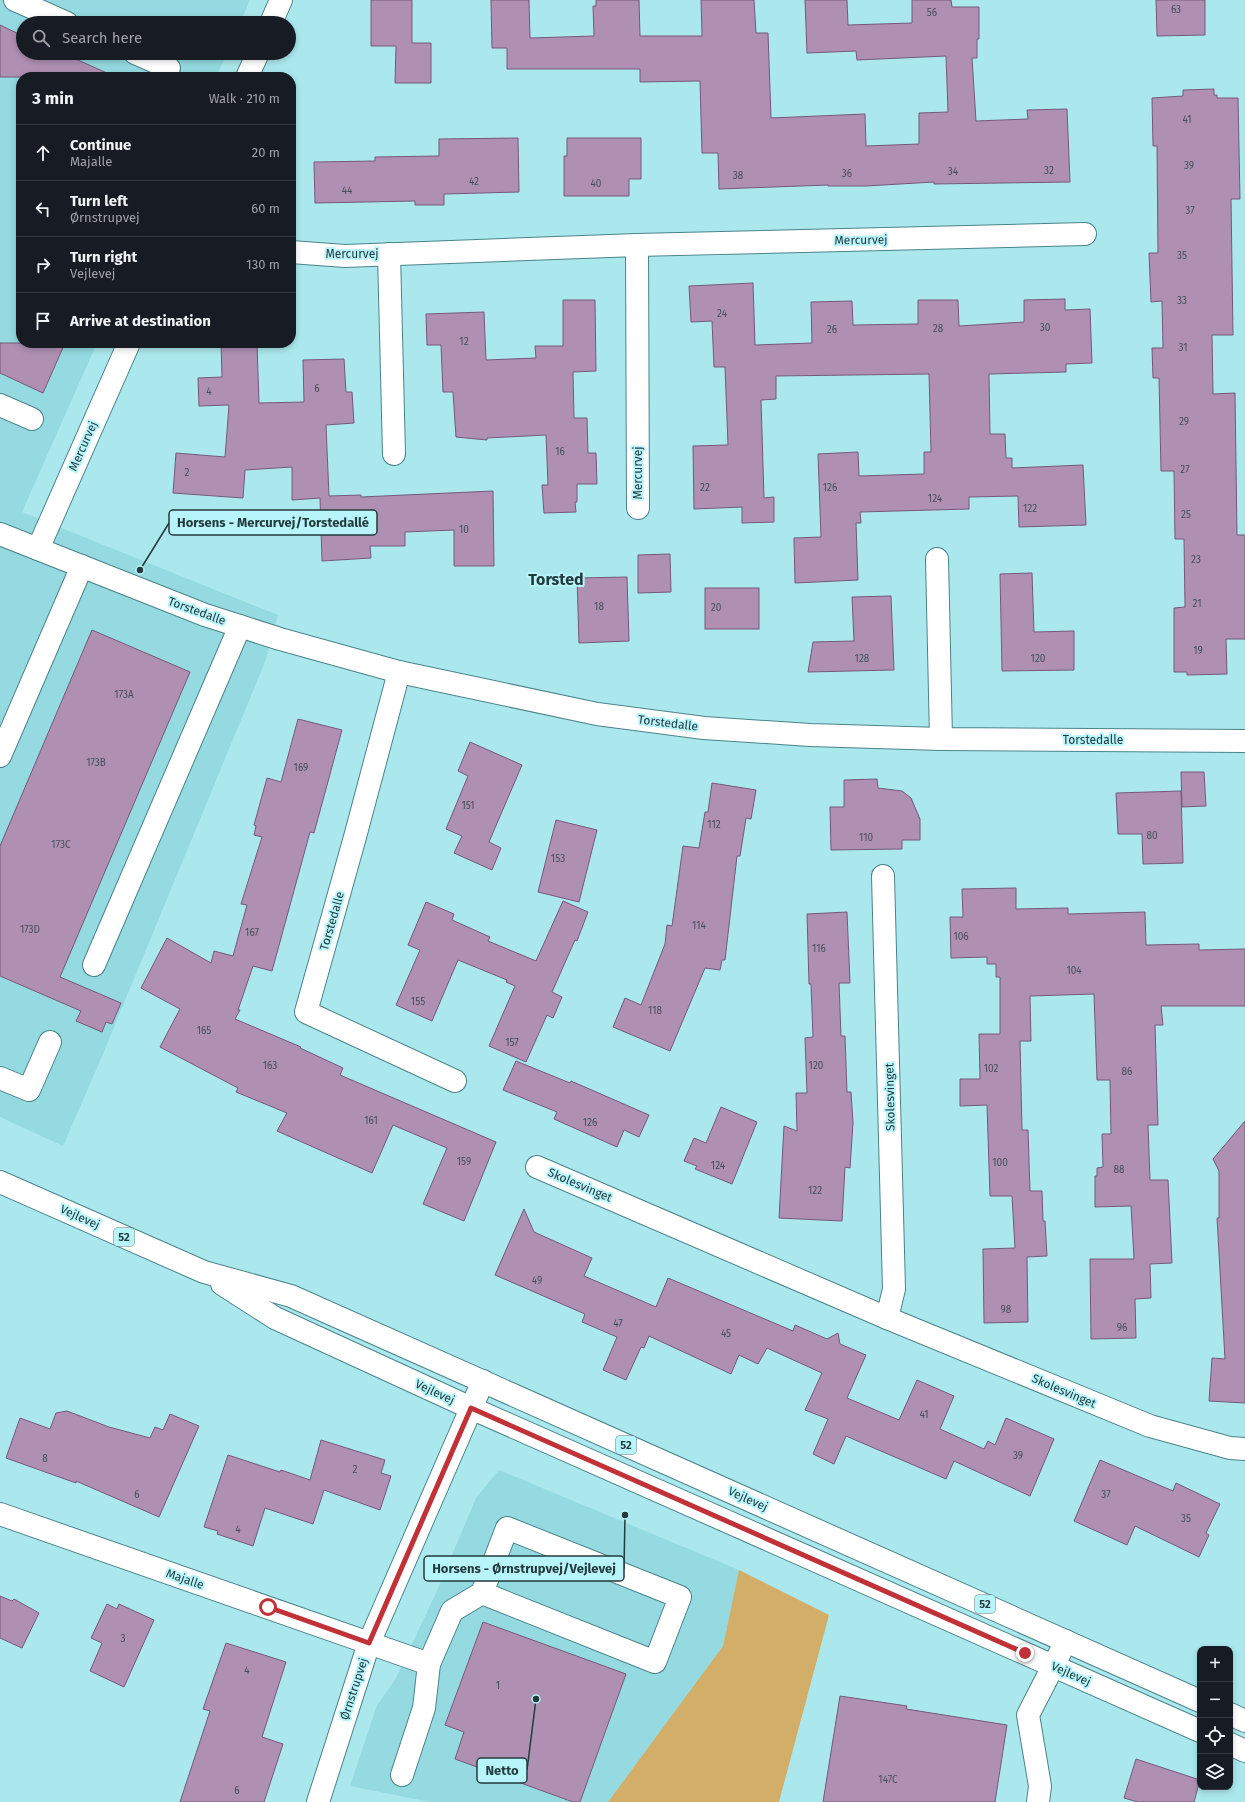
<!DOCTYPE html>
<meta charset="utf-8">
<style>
:root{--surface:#171b24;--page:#20242c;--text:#f1f3f6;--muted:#9ea1a6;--line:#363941}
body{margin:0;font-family:"Fira Sans",sans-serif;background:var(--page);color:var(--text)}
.controls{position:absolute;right:12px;bottom:12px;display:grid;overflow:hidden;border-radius:8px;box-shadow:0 2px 6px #0003}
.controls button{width:36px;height:36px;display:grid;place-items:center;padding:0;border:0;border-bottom:1px solid var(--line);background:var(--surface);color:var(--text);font:20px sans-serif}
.stop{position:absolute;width:12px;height:12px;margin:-9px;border:3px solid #c03138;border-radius:50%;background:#fff}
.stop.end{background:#c03138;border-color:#fff;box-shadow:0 1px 4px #0008}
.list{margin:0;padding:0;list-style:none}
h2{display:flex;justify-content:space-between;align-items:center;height:52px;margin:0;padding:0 16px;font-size:17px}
h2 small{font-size:13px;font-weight:400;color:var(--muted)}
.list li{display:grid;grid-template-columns:26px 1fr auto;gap:12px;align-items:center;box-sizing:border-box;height:56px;padding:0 16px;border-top:1px solid var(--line)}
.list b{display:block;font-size:15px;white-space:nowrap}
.list p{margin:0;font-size:13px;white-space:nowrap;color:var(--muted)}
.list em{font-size:13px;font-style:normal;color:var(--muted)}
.icon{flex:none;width:22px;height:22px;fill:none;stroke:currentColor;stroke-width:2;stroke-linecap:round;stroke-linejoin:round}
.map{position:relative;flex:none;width:1245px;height:1802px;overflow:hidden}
.search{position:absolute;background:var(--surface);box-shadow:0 2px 6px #0003;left:16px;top:16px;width:280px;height:44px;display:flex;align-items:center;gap:10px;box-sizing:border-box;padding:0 14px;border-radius:22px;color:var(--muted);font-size:15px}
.panel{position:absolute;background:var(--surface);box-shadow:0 2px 6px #0003;left:16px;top:72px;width:280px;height:276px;border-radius:16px}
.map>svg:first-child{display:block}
.built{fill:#94dae0}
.green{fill:#d2ae68}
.building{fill:#af90b3;stroke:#765879}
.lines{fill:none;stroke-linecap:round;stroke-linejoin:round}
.minor-casing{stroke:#4a848a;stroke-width:24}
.major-casing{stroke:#4a848a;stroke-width:24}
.minor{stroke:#fff;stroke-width:22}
.major{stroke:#fff;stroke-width:22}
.route{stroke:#c03138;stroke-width:5}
.labels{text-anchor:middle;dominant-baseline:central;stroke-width:4;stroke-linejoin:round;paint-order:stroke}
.number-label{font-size:10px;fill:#46505b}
.shield{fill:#b8f5fb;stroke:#507377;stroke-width:1}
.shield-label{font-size:11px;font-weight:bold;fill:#233b3e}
.street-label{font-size:12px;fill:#233b3e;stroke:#b8f5fb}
.district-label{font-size:16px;font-weight:bold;fill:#233b3e;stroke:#b8f5fb}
.leader{fill:none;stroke:#233b3e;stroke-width:1.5}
.callout-dot{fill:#233b3e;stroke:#b8f5fb;stroke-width:1.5}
.callout{fill:#b8f5fb;stroke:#233b3e;stroke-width:1.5}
.callout-label{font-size:13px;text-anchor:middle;font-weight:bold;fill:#233b3e}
</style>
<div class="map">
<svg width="1245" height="1802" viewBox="0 0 1245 1802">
<rect width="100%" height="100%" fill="#abe8ed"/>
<g class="built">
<path d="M0,0H250L240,23H23V53H227L216,77H21V343H97L22,512L278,615L265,662L100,1061L63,1146L0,1117Z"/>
<path d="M499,1470L739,1570L723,1646L608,1802H430L350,1786L377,1705L395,1680L436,1593L476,1498Z"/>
</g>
<path class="green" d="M739,1570L829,1615L779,1802H608L723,1646Z"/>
<g class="building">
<path d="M371,0H412V43H431V83H395L396,46H371Z"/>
<path d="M491,0H529L530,38L594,36L593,6H596V0H639L640,36H702L701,0H754L756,33H768L771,118L865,114L866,146L919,144V113L948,112L946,56L857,60L856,51L807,53L805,0H847L848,25L912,23V0H951L952,7H979V39H977V58H972L976,121L1028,119L1027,110L1067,109L1070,182L934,184V182L866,186H828V185L719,189L718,153H702L700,81L640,82V69H507V48H492Z"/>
<path d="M1156,0H1205V35L1157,36Z"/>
<path d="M0,25L23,36V53H62L116,77H0Z"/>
<path d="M1214,89V95H1217V98H1238L1240,199H1231L1233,335H1212L1213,394L1235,393L1237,535H1245V639H1226L1227,674L1187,675V672H1174V608L1185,607L1184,539H1175L1174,471H1161L1159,378H1153L1152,348H1163L1162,301L1151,302L1149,253H1158L1157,146H1153L1152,98L1183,96V90Z"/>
<path d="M518,138L519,192L444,194V205H415V201L315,203L314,162L375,161V157L439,156V139Z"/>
<path d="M567,138H641V179H629V196H564V156H567Z"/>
<path d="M753,283L755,345L812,343L811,302L852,301L853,325L918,324V300H958L959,326L1024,322V300L1065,299V310L1090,309L1092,363L1066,364V372L989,374L990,434H1005L1006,458H1012V468L1083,465L1086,525L1019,527L1018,496L969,497V509L860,512L861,523H856L858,580L795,583L794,538L821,537L818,454L858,452L859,476L924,474V452H931L929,374L776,376V399L761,400L764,498L774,497V522L742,523V507L694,509L693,446L728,445L725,367H714L712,321L691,322L689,286Z"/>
<path d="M563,300H595L596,371L573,372L574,418H587L588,453H596L597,484H577V502H575L576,512L544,513L542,485H548L546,435L487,438V440L456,437L453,392H443L441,345H427L426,314L484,312L486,360L536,358L535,346H563Z"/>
<path d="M0,343H65L43,393L0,373Z"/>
<path d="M221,343H257L259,403L304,402L303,360L344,359L346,392H352L354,423L326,425L329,496L361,495V497L493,491L494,566H454V530L405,532V546H370L371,558L322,561L320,498L292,500V467L245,470L243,498L173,493L176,453L225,457L229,405L199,406L198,378L222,377Z"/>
<path d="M670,554L671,592L638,593V555Z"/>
<path d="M1032,573L1034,632L1074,631V670L1002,671L1000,574Z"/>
<path d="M627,577L629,641L579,643L577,578Z"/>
<rect x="705" y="588" width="54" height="41"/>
<path d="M891,596L894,670L808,672L813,642L854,641L852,597Z"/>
<path d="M92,630L190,672L60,977L121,1003L112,1024L106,1022L102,1032L76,1021L81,1011L0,976V846Z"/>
<path d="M298,719L342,730L314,833L310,832L272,971L253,966L238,1010H240L235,1019L301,1047L300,1048L343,1068L340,1075L496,1142L464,1221L423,1204L447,1148L393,1125L372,1173L277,1131L287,1113L236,1092L238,1088L160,1047L180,1009L141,988L167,938L211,963L214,951L233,956L247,905L241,904L262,837L254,835L256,826L254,825L267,778L281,782Z"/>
<path d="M470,742L522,765L489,842L501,848L492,870L454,853L462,836L446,829L468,776L458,771Z"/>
<path d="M1181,772H1204L1206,806L1182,807Z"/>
<path d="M877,779L878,788L902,791L911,798L920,819V840H902V849L831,850L830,807H844V780Z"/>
<path d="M712,783L756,790L751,819L746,818L740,856H737L725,960H722L720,970L705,968L670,1051L613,1027L625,998L641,1005L665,944L667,925L672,926L683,846L699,848L705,812H708Z"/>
<path d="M1181,791L1183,863L1143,864L1142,834H1118L1116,793Z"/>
<path d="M556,820L597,830L579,902L538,892Z"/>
<path d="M1016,888V909L1068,908V914L1145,912L1146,945L1199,944V950L1245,949V1006H1161L1163,1025H1155L1158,1125H1148L1150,1180H1168L1172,1263L1150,1264L1151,1298L1135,1299L1136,1338L1091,1339L1090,1259H1134L1131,1206L1095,1207V1176H1097V1168L1103,1167L1102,1134H1111L1110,1080H1097L1094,994L1030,996L1031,1041H1020L1022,1130H1028L1030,1191H1042L1043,1221H1045L1047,1256L1027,1257L1028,1322L984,1323L983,1249L1015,1248L1012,1196H990L987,1105L960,1106V1079H980L979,1034H1000V977H996V964H987V957L951,958L950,917H963L962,889Z"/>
<path d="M563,901L588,912L577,941L575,940L552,992L562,997L553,1018L547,1015L526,1062L489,1046L515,986L506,982L507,980L458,960L432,1021L396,1005L420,950L408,945L426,902L454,914L452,920L490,937L488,941L536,961Z"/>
<path d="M847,912L850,983H839L841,1036H845L847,1092H851L853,1123L850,1168L845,1167L842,1221L779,1218L784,1126L797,1131L796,1093H807L805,1038L813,1037L811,984H809L807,914Z"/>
<path d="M516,1061L570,1083L571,1081L649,1115L639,1137L624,1130L617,1147L554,1119L557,1112L503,1090Z"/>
<path d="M721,1107L757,1122L732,1184L695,1169L697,1166L684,1161L694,1138L706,1143Z"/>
<path d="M1245,1121V1403L1209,1401L1212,1358L1225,1359L1217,1218H1219V1171L1213,1159Z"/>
<path d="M524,1209L534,1232L592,1258L584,1276L656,1307L668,1278L793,1331L795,1325L827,1339L838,1333L840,1344L866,1355L847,1398L899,1420L917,1380L954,1396L940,1429L984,1449L988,1441L995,1445L1006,1418L1054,1439L1030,1496L954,1461L946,1479L846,1436L834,1464L813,1454L828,1419L805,1410L822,1373L767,1348L758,1364L739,1355L731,1374L649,1336L644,1348L641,1347L626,1380L603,1370L617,1337L582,1322L585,1314L495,1275Z"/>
<path d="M67,1411L109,1427L150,1438L155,1427L163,1430L170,1414L199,1426L159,1517L76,1481V1483L6,1458L20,1418L50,1429L56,1413Z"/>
<path d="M321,1440L385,1460L381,1473L391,1476L380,1510L324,1490L313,1524L265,1508L253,1546L217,1534L218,1531L204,1527L228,1455L280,1472L281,1470L310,1480Z"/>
<path d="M1100,1460L1173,1491L1176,1483L1220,1504L1206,1533L1209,1535L1199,1557L1135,1526L1127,1545L1074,1521Z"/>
<path d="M0,1596L12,1601L14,1599L39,1613L22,1648L0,1638Z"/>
<path d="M107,1604L117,1609L119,1604L154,1620L124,1687L90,1671L102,1643L91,1638Z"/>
<path d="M483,1622L626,1674L580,1802H573L455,1759L464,1732L445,1725Z"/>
<path d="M226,1643L286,1662L262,1737L283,1744L264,1802H180L210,1711L203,1709Z"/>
<path d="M840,1696L907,1706L906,1709L1007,1725L995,1802H823Z"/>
<path d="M1136,1759L1200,1780L1194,1802H1138L1124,1798Z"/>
</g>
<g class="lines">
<g class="minor-casing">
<g id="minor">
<path d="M15,0L67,23"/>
<path d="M271,23L281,0"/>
<path d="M135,53L169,68"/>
<path d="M247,77L258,53"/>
<path d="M637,245L638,508"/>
<path d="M291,252L345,256L637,245L1085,234"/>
<path d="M389,254L394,454"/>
<path d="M0,405L32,419"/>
<path d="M0,534L205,615L280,639L399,672L597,714L704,728L810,735L941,739L1245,741"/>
<path d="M38,549L129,343"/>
<path d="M937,559L941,739"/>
<path d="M399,672L355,837L306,1012L455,1081"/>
<path d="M0,756L82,566"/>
<path d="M883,876L894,1289L887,1318"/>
<path d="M94,965L240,626"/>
<path d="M0,1078L29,1090L50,1042"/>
<path d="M537,1167L887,1318L1150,1426L1230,1448L1245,1449"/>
<path d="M0,1514L429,1664L424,1708L402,1775"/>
<path d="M429,1664L452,1611L482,1593L655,1662L680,1597L507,1528L482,1593"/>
<path d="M318,1802L369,1643L483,1381"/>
<path d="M1038,1802L1040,1786L1028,1715L1066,1641"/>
</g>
</g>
<g class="major-casing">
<g id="major">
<path d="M0,1182L204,1272L291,1296L1200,1701"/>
<path d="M222,1284L275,1318L471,1408L1200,1731"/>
<path d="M1230,1714L1245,1721"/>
<path d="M1230,1744L1245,1751"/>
</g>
</g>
<use href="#minor" class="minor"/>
<use href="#major" class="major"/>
</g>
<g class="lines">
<path class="route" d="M268,1607L369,1643L471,1408L1025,1653"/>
</g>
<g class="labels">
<g class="number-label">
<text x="1176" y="10">63</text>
<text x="932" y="13">56</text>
<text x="1187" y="120">41</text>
<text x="1189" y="166">39</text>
<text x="1049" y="171">32</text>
<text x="953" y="172">34</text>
<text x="847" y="174">36</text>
<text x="738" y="176">38</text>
<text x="474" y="182">42</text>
<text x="596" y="184">40</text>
<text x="347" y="191">44</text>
<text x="1190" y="211">37</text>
<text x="1182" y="256">35</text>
<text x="1182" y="301">33</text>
<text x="722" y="314">24</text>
<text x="1045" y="328">30</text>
<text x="938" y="329">28</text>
<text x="832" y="330">26</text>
<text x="464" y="342">12</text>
<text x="1183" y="348">31</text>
<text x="317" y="389">6</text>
<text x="209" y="392">4</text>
<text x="1184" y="422">29</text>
<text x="560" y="452">16</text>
<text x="1185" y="470">27</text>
<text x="187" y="473">2</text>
<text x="705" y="488">22</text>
<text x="830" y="488">126</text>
<text x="935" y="499">124</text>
<text x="1030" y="509">122</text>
<text x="1186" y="515">25</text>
<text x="464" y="530">10</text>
<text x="1196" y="560">23</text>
<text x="1197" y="604">21</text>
<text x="599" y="607">18</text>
<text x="716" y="608">20</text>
<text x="1198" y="651">19</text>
<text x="862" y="659">128</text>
<text x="1038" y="659">120</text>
<text x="124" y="695">173A</text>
<text x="96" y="763">173B</text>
<text x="301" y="768">169</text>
<text x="468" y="806">151</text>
<text x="714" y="825">112</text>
<text x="1152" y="836">80</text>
<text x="866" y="838">110</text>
<text x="61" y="845">173C</text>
<text x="558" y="859">153</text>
<text x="699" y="926">114</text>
<text x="30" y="930">173D</text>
<text x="252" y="933">167</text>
<text x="961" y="937">106</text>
<text x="819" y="949">116</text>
<text x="1074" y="971">104</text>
<text x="418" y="1002">155</text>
<text x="655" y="1011">118</text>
<text x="204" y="1031">165</text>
<text x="512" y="1043">157</text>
<text x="270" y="1066">163</text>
<text x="816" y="1066">120</text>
<text x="991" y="1069">102</text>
<text x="1127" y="1072">86</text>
<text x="371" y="1121">161</text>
<text x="590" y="1123">126</text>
<text x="464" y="1162">159</text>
<text x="1000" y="1163">100</text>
<text x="718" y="1166">124</text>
<text x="1119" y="1170">88</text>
<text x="815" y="1191">122</text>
<text x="537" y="1281">49</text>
<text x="1006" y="1310">98</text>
<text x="618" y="1324">47</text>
<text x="1122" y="1328">96</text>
<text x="726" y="1334">45</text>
<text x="924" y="1415">41</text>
<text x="1018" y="1456">39</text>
<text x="45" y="1459">8</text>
<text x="355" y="1470">2</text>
<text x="137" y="1495">6</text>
<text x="1106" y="1495">37</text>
<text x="1186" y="1519">35</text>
<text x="238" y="1530">4</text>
<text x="123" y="1639">3</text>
<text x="247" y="1671">4</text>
<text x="498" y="1686">1</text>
<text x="888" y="1780">147C</text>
<text x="237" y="1791">6</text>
</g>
<g class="shield">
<rect x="114" y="1228" width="20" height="18" rx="3"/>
<rect x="616" y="1436" width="20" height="18" rx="3"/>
<rect x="975" y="1595" width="20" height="18" rx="3"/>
</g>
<g class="shield-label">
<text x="124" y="1237">52</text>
<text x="626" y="1445">52</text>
<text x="985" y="1604">52</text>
</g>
<g class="street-label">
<text transform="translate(861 240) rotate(-1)">Mercurvej</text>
<text x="352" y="254">Mercurvej</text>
<text transform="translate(83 446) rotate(-66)">Mercurvej</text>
<text transform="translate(638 473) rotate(-90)">Mercurvej</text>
<text transform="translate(197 611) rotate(20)">Torstedalle</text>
<text transform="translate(668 723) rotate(7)">Torstedalle</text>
<text x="1093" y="740">Torstedalle</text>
<text transform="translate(332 921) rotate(-74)">Torstedalle</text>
<text transform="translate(890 1097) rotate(-91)">Skolesvinget</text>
<text transform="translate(580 1185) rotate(23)">Skolesvinget</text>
<text transform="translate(80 1217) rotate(24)">Vejlevej</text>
<text transform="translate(1064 1391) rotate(23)">Skolesvinget</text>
<text transform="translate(435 1392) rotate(25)">Vejlevej</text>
<text transform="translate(748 1499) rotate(24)">Vejlevej</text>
<text transform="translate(185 1579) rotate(19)">Majalle</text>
<text transform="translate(1071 1674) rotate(24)">Vejlevej</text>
<text transform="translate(354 1689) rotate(-72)">Ørnstrupvej</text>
</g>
<g class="district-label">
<text x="556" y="579">Torsted</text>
</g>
</g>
<path class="leader" d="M140 570L169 523M625 1515L624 1569M536 1699L527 1770"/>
<g class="callout-dot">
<circle cx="140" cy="570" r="4"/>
<circle cx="625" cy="1515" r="4"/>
<circle cx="536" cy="1699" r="4"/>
</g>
<g class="callout">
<rect x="169" y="510" width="208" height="25" rx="4"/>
<rect x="424" y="1556" width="200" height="25" rx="4"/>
<rect x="477" y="1758" width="50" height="25" rx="4"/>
</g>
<g class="callout-label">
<text x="273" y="527">Horsens - Mercurvej/Torstedallé</text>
<text x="524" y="1573">Horsens - Ørnstrupvej/Vejlevej</text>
<text x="502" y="1775">Netto</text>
</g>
</svg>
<div class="controls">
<button>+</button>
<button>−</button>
<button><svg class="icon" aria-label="locate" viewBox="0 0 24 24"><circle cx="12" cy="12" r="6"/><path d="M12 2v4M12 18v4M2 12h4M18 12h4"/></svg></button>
<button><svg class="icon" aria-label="layers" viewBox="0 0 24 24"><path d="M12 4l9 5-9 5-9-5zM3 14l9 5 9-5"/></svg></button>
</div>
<div class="stop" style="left:268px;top:1607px"></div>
<div class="stop end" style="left:1025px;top:1653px"></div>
<div class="search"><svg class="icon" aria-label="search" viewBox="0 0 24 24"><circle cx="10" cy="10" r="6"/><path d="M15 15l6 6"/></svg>Search here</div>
<section class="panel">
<h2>3 min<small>Walk · 210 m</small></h2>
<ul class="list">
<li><svg class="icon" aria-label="ahead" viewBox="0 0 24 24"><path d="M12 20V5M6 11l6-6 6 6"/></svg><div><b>Continue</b><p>Majalle</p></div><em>20 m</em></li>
<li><svg class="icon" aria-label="left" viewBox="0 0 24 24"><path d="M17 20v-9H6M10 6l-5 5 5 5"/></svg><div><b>Turn left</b><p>Ørnstrupvej</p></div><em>60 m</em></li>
<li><svg class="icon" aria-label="right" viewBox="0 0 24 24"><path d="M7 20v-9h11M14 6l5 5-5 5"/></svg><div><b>Turn right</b><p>Vejlevej</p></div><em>130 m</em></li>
<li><svg class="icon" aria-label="arrive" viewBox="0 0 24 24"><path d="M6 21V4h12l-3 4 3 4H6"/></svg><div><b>Arrive at destination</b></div></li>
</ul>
</section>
</div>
